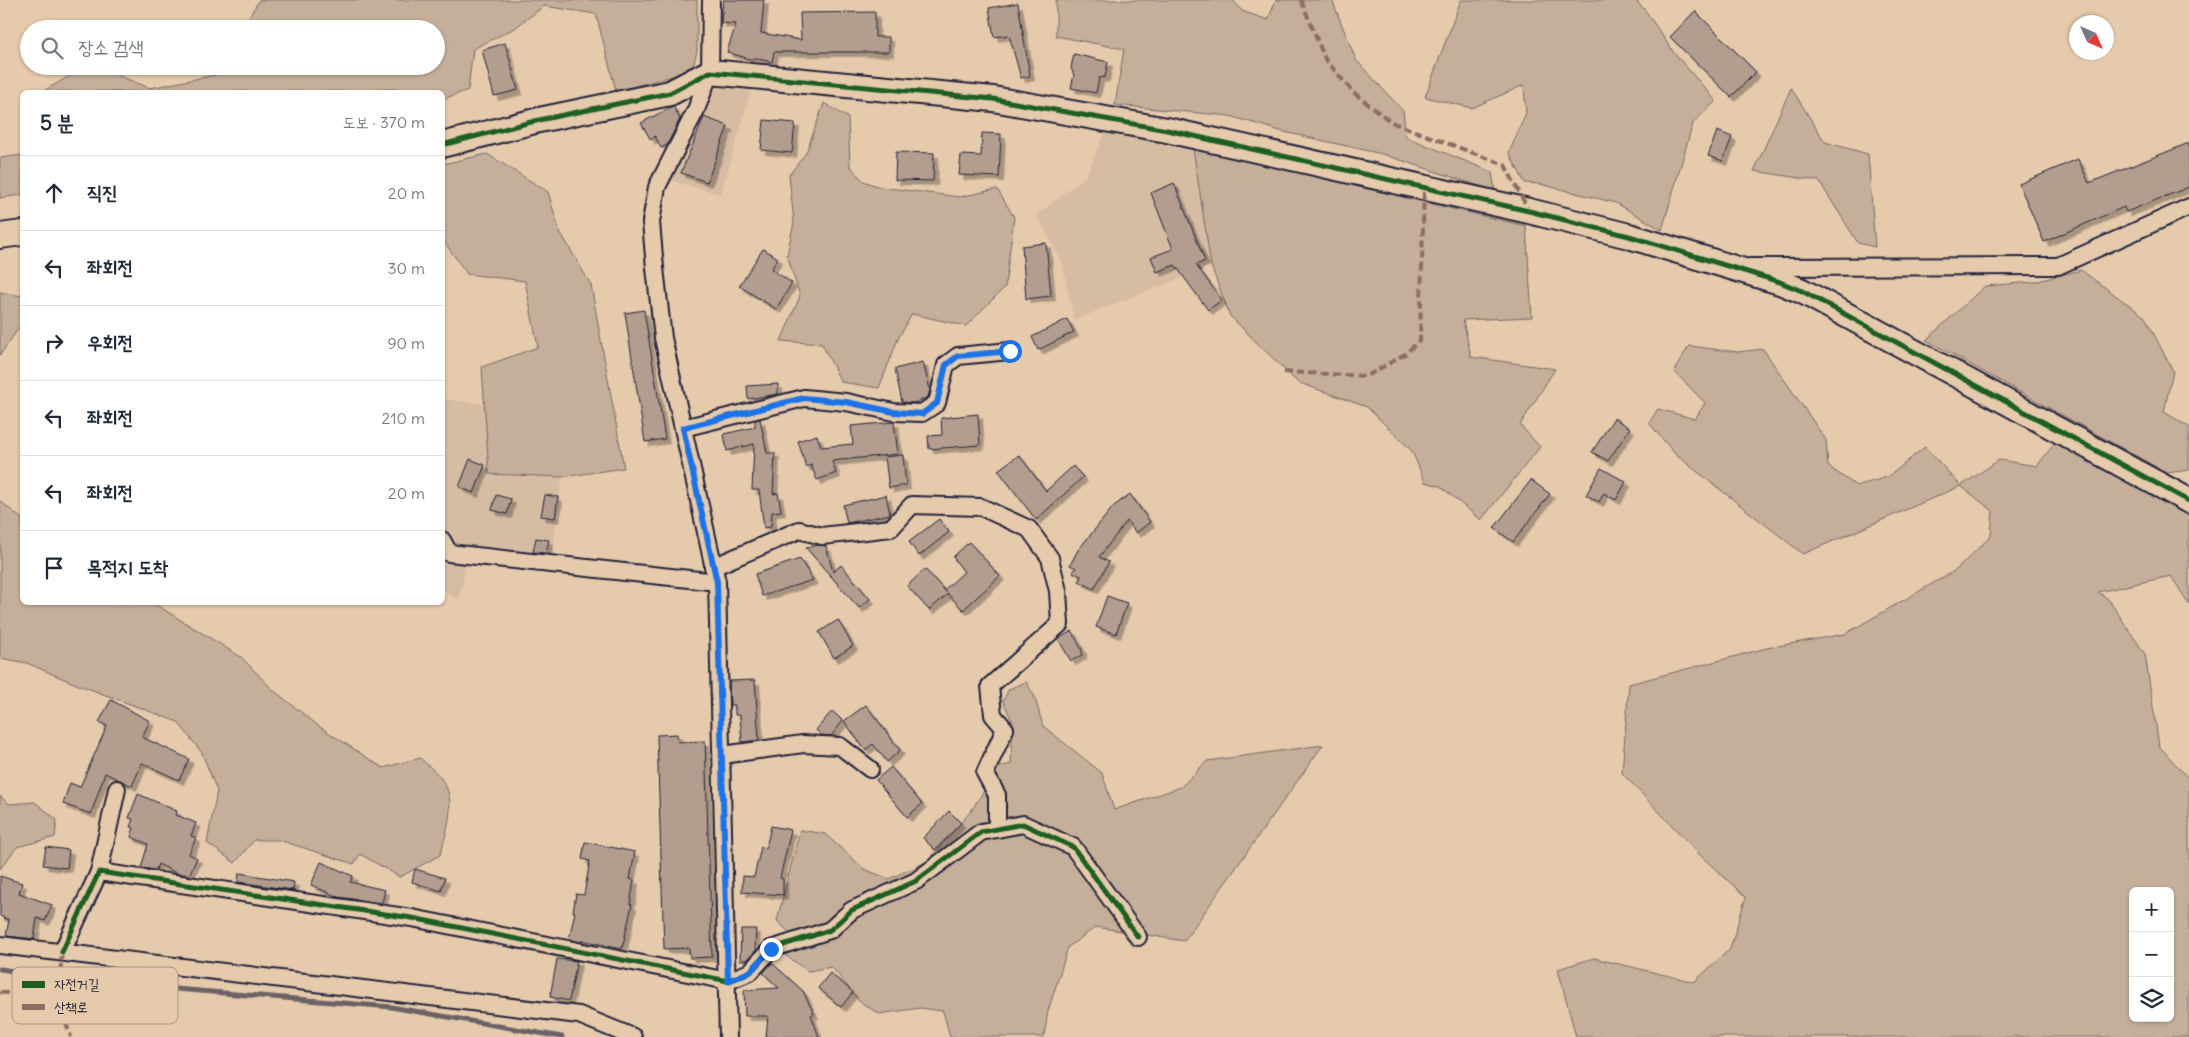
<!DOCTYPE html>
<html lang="ko">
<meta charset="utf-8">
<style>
:root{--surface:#fff;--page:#f6f6f7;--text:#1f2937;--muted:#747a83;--line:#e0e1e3}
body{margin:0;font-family:Delius,"Poor Story",sans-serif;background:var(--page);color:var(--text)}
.controls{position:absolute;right:15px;bottom:15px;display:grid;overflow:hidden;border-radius:8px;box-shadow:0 1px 4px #0004}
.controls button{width:45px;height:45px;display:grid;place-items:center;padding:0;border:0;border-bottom:1px solid var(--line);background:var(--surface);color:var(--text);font:25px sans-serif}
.compass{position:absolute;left:2069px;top:15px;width:45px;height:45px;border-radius:50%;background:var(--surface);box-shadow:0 1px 4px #0004;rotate:135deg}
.stop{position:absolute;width:15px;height:15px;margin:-11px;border:4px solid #1a73e8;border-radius:50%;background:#fff}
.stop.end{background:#1a73e8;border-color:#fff;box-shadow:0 1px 5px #0008}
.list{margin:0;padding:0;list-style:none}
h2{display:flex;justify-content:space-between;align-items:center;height:65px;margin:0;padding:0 20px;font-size:21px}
h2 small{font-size:16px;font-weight:400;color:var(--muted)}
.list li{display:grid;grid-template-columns:32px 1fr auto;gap:15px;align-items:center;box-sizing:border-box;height:75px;padding:0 20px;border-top:1px solid var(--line)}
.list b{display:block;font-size:19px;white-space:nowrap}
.list em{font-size:16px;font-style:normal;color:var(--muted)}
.icon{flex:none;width:28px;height:28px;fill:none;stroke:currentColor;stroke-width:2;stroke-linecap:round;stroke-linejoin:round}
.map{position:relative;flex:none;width:2189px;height:1037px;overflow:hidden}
.search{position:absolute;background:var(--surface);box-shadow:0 1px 4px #0004;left:20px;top:20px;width:425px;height:55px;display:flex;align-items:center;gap:12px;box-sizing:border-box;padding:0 18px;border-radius:28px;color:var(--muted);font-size:19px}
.panel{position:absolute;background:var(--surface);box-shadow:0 1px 4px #0004;left:20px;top:90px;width:425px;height:515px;border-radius:8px}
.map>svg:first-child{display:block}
.built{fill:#d6bca3}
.green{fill:#c6af9a;stroke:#74686a;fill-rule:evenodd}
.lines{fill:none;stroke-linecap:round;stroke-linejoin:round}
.stream{stroke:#6c6266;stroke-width:5}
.building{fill:#b29d8e;stroke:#22223b;filter:url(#shadow)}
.street-casing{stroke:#22223b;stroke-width:20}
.secondary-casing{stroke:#22223b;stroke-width:28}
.street{stroke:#e5caac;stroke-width:16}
.secondary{stroke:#e5caac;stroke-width:24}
.quiet{stroke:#8d6e63;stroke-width:4;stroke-dasharray:8 4;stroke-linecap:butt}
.cycleway-casing{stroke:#e5caac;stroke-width:8}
.cycleway{stroke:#1b5e20;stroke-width:5}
.route{stroke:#1a73e8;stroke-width:6}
.key{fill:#e5caac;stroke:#aa988a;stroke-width:1}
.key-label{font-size:14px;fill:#22223b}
</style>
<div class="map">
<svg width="2189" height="1037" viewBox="0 0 2189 1037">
<defs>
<filter id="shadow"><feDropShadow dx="4.5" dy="4.5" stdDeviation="0" flood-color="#0004"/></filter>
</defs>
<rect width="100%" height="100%" fill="#e5caac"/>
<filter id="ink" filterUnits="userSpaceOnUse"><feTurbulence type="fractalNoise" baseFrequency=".02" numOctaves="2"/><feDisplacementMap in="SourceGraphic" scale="10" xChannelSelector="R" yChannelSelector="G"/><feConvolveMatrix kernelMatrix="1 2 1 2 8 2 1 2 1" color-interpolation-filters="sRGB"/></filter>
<g filter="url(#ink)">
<g class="built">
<path d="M712,83L752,87L721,194L672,181Z"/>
<path d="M1107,128L1120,135L1193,148L1211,266L1074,320L1062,263L1037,215L1086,176Z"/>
<path d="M443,399L484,404L489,474L562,477L550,574L466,565L459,600L443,589Z"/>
</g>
<g class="green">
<path d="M259,0H697V51L692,71L616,91L596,14L544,6L515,28L473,49L468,90L443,99L442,92H402L392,89L354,92H42L87,66H93L150,88L215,75L221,66H436V29H242Z"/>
<path d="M1056,0H1233L1242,11L1268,20L1276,0H1332L1356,60L1403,111L1406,137L1492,172L1495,191L1382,154L1280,131L1230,116L1115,105L1124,49L1056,36Z"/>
<path d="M1461,0H1635L1645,10L1674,53L1716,101L1693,123L1662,230L1616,203L1540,184L1525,183L1509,153L1526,113L1524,85L1472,108L1425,97Z"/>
<path d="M1791,88L1825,142L1868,154L1875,247L1858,243L1819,181L1754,171Z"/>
<path d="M824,103L848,118L850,166L863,181L880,187L960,197L997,189L1014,217L1005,287L966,326L912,314L898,339L879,388L841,382L822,344L781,341L800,296L787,255L794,222L789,175L806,153Z"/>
<path d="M1193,148L1526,226L1532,317L1463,320L1471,357L1555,369L1520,425L1540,447L1481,520L1440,486L1425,482L1412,451L1367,407L1297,382L1230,316L1211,266Z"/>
<path d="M487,154L548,192L559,230L591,285L624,468L562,477L489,474L482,367L538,347L525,281L467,274L443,240V164Z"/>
<path d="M22,155V195L0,198V158Z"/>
<path d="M2081,270L2145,317L2173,371L2164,412L2189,427V470L2167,473L1926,340L1985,286L2034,282Z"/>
<path d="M0,292L22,296V323L0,355Z"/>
<path d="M1689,346L1738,352L1763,349L1826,440L1828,466L1856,486L1888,477L1925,447L1961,486L1999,460L2037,466L2058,439L2189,515V604L2171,576L2098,592L2108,599L2145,654L2159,746L2189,779V1037H1576L1558,969L1594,958L1694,982L1730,949L1746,897L1701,856L1622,773L1629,684L1767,648L1845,634L1956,570L1991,536L1993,511L1961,486L1803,554L1676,455L1649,423L1658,409L1695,419L1705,403L1674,371ZM2133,891H2170V1018H2133Z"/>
<path d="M0,501L22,519V602L153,603L241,657L273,690L320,727L383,768L420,758C427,765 437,772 442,780C458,801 446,833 440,855L400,877L360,854L354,864L279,840H254L235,863L207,843L217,791L202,753L178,722L71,682L27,663L0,658Z"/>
<path d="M1026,682L1034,695L1043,726L1102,773L1114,810L1181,787L1207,761L1323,745L1184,941L1096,927L1068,947L1048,1011L1044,1037H950L943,1011L920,1008L879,1014L859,1001L832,967L808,971L782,953L790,933L777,921L800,830L825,834L864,869L889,879L926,862L933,855L971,811L999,767L1011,764L1013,723L1003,701L1009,689Z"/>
<path d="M0,796L9,804L35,802L57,820L55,837L17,847L0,869Z"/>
</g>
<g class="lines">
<path class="stream" d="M0,969L82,981L391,1007L562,1037"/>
</g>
<g class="building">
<path d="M723,0H764L761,33L801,40L800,13L875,12V37H889V52H774L772,62L753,58V60L727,52L736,24L721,23Z"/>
<path d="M1018,3L1030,76L1021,78L1009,35L994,37L989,8Z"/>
<path d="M1695,11L1756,72L1731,97L1670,37Z"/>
<path d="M505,43L518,90L494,96L482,50Z"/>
<path d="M1074,54L1108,62L1105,77L1099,78L1096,93L1071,88L1074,75L1071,68Z"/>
<path d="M673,106L680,119L667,145L661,148L655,136L651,140L641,123Z"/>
<path d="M704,117L728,126L707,182L681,173Z"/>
<path d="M764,120L795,123L792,153L761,150Z"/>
<path d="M1717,131L1732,137L1723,161L1708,156Z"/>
<path d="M982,133L1001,134L999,177L959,175L961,155L981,156Z"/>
<path d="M2189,143V187L2126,212L2124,207L2044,242L2019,184L2078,159L2089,183Z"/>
<path d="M896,152L934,153L933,181L895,180Z"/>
<path d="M1174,183L1205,261L1196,265L1222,300L1208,310L1175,265L1157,272L1151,257L1173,249L1151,193Z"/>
<path d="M1046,243L1051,296L1026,299L1022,246Z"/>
<path d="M763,249L778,258L771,269L792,283L776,309L739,286Z"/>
<path d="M644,310L665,439L645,442L625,313Z"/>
<path d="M1067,319L1074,332L1038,350L1032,337Z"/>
<path d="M923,362L930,390L928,397L914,403L902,402L895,369Z"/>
<path d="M778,384V394L748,399L747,386Z"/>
<path d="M978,414L980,445L929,449L928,436L942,435L941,418Z"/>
<path d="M1614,418L1630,428L1608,461L1592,452Z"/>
<path d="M760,419L767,453H775L773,494L778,493L781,511L772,512L771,527L764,528L759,490H752L754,444L727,451L724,434L755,427V420Z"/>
<path d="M894,422L898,454L832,461L836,473L817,480L811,465L806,467L798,441L817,435L821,447L853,444L851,426Z"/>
<path d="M903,455L906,485L889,488L885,457Z"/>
<path d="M1019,455L1046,491L1073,466L1083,477L1036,520L998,470Z"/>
<path d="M470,459L485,465L474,493L459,487Z"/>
<path d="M1601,468L1626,482L1616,500L1604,493L1599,502L1586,495Z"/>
<path d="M1531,480L1550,494L1513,542L1494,528Z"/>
<path d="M1130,494L1150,522L1136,533L1127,521L1099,557L1109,562L1094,589L1079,581L1081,576L1073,572L1076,568L1070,565L1078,550L1114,506Z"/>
<path d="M496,495L511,499L507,514L492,510Z"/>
<path d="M545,495L558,497L555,518L541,516Z"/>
<path d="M886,495L890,514L847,523L843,505Z"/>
<path d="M939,519L949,532L919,556L909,542Z"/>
<path d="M536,538L549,540L546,553L533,552Z"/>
<path d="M969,542L1000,576L963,610L944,590L964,572L953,557Z"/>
<path d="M818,545L826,546L833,572L841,565L870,599L859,608L806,548Z"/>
<path d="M800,559L813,580L762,596L755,574Z"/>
<path d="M925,569L948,594L929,610L907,586Z"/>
<path d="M1107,596L1127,603L1116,634L1096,627Z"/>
<path d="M838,620L853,646L834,658L819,632Z"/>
<path d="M1072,631L1082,650V655L1071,661L1058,639Z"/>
<path d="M755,680L759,740L742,742L740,715H735V705H730L729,681Z"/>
<path d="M111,700L150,721L142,737L189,759L179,780L142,763L132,786L105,773L91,814L63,804L70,783L80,787L107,726L99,722Z"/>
<path d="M866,705L900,750L887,762L873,744L865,750L844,721Z"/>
<path d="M832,711L843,721L831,736L821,735L816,730Z"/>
<path d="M677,734L678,742L705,741L712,957L690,958L689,948L664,949L657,735Z"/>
<path d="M891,767L922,804L907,817L876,780Z"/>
<path d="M138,794L177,811L176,815L196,823L191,836L196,838L189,854L197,858L189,875L176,873L158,864L156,870L141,868L148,844L131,837L134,828L130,827L133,819L129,818Z"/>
<path d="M949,811L961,823L935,850L923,838Z"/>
<path d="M771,826L791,830L780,878L783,879V895L742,892L743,876L754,877L761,847L766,848Z"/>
<path d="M585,842L635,852L630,879L634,880L630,904L632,905L622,949L582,940L581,942L569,939L575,912H573L576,894L584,895L590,861L582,859Z"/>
<path d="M46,847L69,850L67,868L43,865Z"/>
<path d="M321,862L353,876L350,882L385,890L382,903L338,897L311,885Z"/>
<path d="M415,869L445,878L441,891L412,882Z"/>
<path d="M239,873L294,882L293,890L238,882Z"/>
<path d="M0,876L22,883L19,893L52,905L45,921L37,918L34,939L6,936L9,920L0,916Z"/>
<path d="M741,929H756L755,947L757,949L747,960H740Z"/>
<path d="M557,959L577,961L569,1001L550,997Z"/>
<path d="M772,963L803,991L814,1014L811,1015L819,1037H766L768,1016H745L744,990L779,988L763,973Z"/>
<path d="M830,973L853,992L841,1007L818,988Z"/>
</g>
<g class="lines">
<g class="street-casing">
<g id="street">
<path d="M711,0L710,72L696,110L657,187L651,222L655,268L663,338L717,582L728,1037"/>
<path d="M1750,267L2058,266L2189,207"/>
<path d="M683,428L804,398L846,402L894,412L922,413L937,403L946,365L958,356L1010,351"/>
<path d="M442,540L449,553L717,582"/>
<path d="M713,567L799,530L822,536L891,528L912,505L981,507L1029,529L1050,558L1058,591L1060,624L990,686L993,715L1005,729L985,773L997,795V829"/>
<path d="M722,755L803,744L840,746L870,769"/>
<path d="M99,872L117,789"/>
<path d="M0,945L579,1015L633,1037"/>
<path d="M62,952L99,872L412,918L728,981L750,972L771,949L830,930L852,910L916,881L981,832L1023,824L1073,847L1138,937"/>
</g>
</g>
<g class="secondary-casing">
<g id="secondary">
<path d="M442,145L539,120L670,93L710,72L993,99L1167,130L1529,211L1629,236L1780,282L1802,291L2189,501"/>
<path d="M0,236L22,233"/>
</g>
</g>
<use href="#street" class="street"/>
<use href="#secondary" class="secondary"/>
<g class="quiet">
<path d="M1301,0L1325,59L1353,92L1391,122L1505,165L1529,211"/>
<path d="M1284,372L1367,376L1405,354L1420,340L1424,188"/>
<path d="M62,952L58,1001L71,1037"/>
<path d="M0,992L58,1001"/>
</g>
<g class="cycleway-casing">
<g id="cycleway">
<path d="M442,145L539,120L670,93L710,72L993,99L1167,130L1529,211L1629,236L1780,282L1802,291L2189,501"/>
<path d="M62,952L99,872L412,918L728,981L750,972L771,949L830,930L852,910L916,881L981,832L1023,824L1073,847L1138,937"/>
</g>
</g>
<use href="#cycleway" class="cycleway"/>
</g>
</g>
<g class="lines" filter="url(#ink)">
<path class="route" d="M771,949L750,972L728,981L717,582L683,428L804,398L846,402L894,412L922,414L937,403L946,365L958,356L1010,351"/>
</g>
<rect x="12" y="967" width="166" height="57" rx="8" class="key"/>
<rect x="22" y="981" width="23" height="7" fill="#1b5e20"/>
<rect x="22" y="1004" width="23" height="6" fill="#8d6e63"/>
<g class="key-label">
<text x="54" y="989">자전거길</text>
<text x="54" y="1012">산책로</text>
</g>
</svg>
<div class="controls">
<button>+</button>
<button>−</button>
<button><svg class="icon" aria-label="layers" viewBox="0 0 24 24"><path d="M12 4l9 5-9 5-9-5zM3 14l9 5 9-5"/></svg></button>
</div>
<svg class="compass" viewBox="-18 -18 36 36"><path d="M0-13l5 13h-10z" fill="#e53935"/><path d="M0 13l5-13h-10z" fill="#747a83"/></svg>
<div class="stop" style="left:1010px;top:351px"></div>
<div class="stop end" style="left:771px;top:949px"></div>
<div class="search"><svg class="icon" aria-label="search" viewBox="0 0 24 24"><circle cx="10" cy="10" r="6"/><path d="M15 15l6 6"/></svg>장소 검색</div>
<section class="panel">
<h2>5 분<small>도보 · 370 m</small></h2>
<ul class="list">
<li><svg class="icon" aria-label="ahead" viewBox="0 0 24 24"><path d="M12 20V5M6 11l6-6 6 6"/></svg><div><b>직진</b></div><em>20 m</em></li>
<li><svg class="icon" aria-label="left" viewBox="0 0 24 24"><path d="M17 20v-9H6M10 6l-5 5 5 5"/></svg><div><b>좌회전</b></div><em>30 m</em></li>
<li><svg class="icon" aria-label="right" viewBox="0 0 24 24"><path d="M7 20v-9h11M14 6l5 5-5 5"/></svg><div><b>우회전</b></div><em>90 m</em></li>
<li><svg class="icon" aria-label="left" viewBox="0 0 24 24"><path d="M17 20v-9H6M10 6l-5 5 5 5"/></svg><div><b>좌회전</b></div><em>210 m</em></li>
<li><svg class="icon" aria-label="left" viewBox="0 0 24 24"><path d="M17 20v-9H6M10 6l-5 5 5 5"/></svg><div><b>좌회전</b></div><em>20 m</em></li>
<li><svg class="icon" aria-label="arrive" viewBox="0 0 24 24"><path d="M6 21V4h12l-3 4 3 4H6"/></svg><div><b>목적지 도착</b></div></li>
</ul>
</section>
</div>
